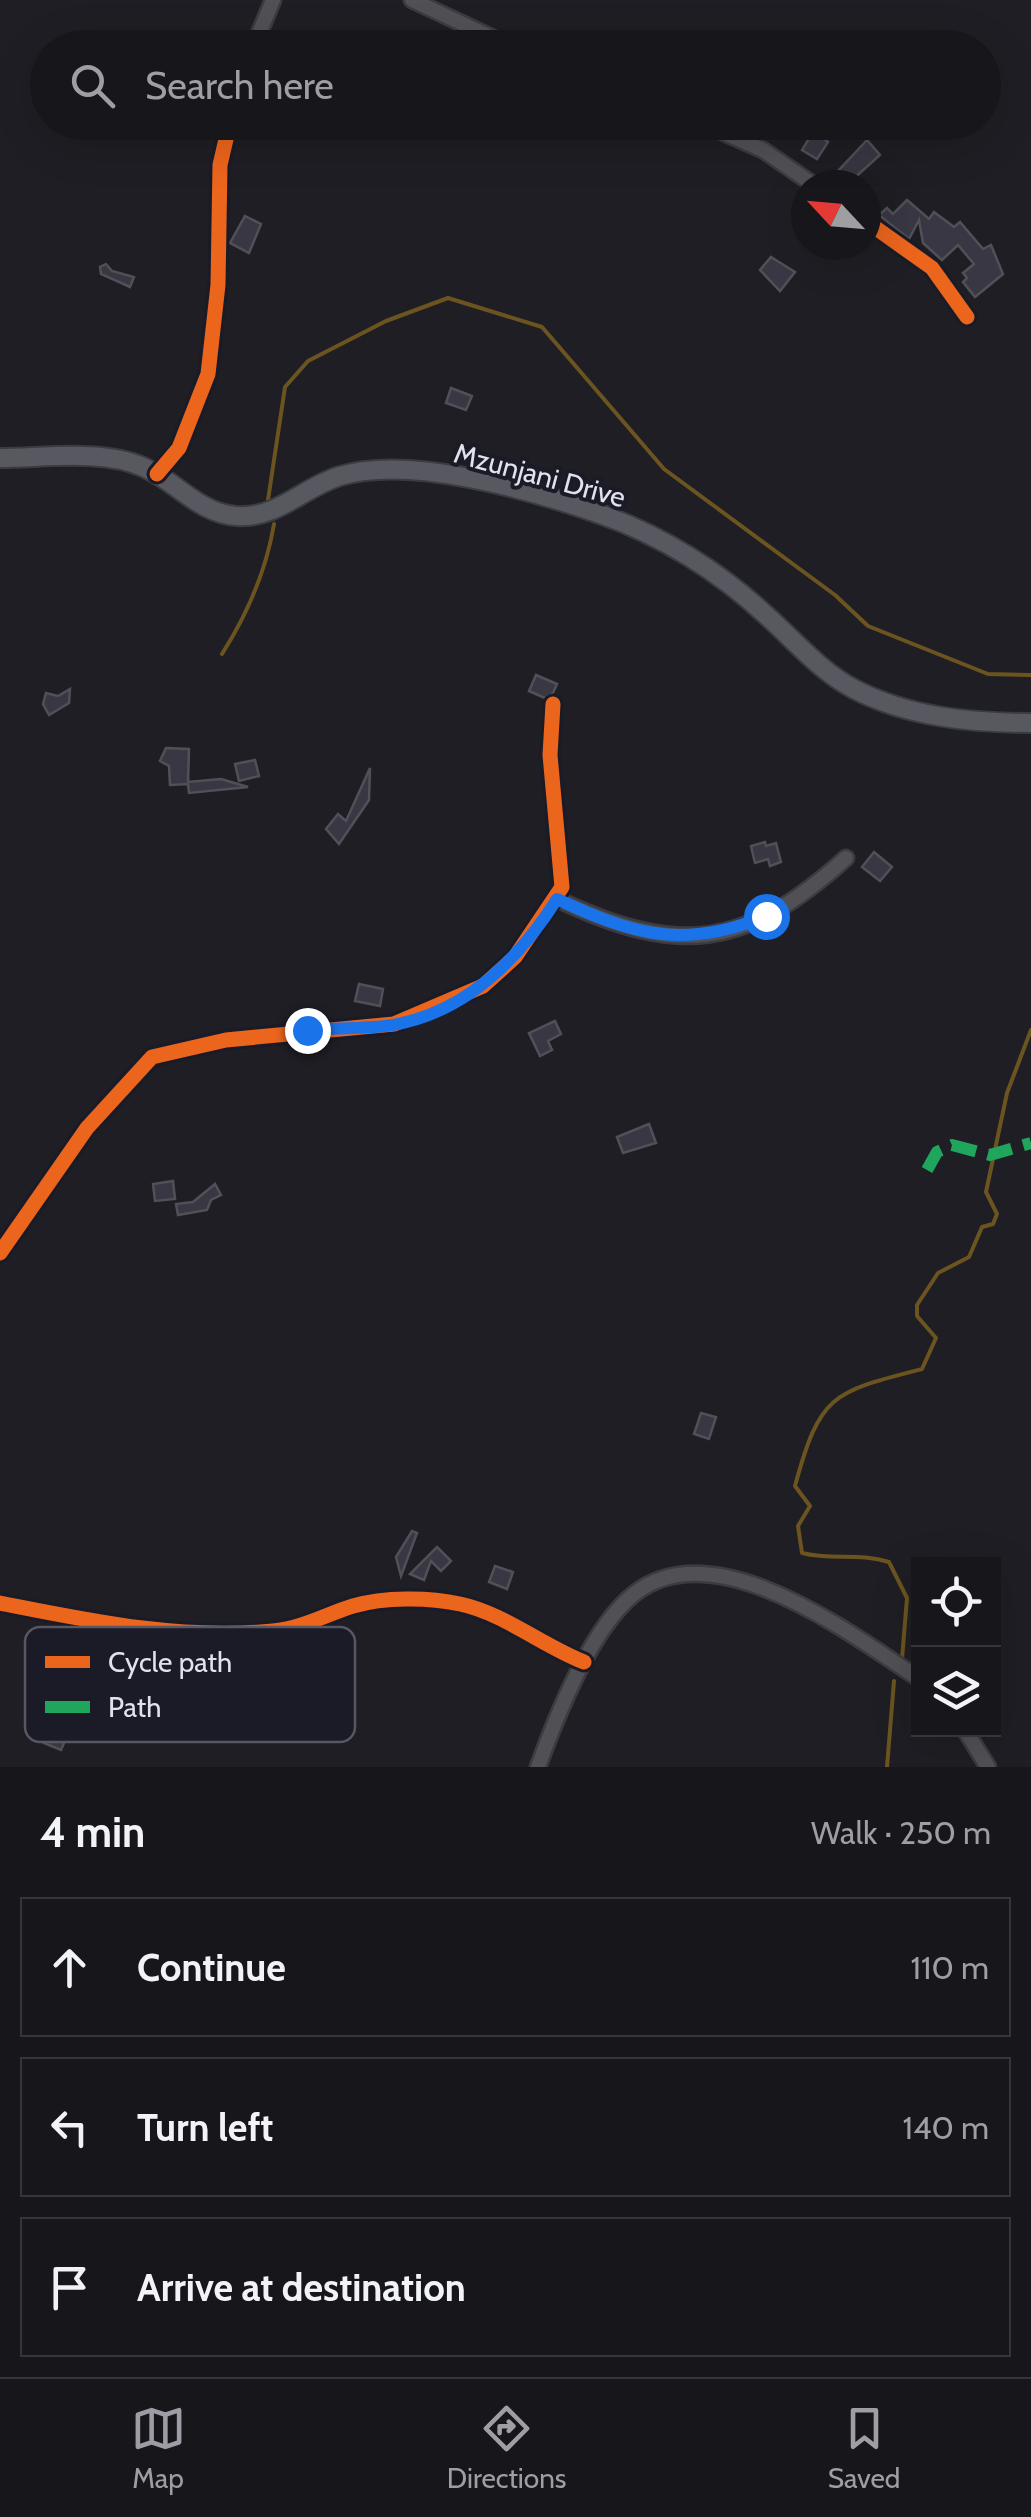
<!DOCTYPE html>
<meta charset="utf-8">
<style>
:root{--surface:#16161b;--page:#1f1f24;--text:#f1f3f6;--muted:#9e9fa3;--line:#35353a;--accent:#9d9da5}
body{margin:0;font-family:Cabin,sans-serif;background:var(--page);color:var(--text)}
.controls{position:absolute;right:30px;bottom:30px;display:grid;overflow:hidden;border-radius:0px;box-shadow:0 10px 40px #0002}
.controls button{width:90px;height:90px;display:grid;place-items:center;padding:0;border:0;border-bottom:2px solid var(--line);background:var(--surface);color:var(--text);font:50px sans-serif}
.compass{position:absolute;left:791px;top:170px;width:90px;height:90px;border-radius:50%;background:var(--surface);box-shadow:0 10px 40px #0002;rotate:296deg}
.stop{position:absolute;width:30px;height:30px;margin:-22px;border:8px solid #1a73e8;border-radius:50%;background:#fff}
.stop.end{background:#1a73e8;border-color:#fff;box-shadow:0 2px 10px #0008}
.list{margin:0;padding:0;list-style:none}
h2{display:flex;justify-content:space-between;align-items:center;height:130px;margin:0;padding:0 40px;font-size:42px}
h2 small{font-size:32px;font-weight:400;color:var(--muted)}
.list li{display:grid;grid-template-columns:65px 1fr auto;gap:30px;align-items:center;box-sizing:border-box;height:140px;margin:0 20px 20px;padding:0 20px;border:2px solid var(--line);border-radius:0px}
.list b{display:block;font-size:38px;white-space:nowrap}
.list em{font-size:32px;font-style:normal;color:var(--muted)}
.icon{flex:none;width:55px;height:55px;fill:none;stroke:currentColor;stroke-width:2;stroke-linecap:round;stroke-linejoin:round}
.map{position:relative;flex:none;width:1031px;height:1767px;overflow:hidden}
.search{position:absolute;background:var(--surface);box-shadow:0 10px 40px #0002;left:30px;right:30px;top:30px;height:110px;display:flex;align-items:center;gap:25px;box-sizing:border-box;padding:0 35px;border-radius:55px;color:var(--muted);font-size:38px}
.sheet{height:610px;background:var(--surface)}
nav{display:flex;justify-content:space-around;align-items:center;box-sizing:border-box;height:140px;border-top:2px solid var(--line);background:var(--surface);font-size:28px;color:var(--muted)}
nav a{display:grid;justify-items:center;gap:5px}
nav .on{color:var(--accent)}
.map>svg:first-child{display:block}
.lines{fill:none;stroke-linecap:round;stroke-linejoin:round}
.stream{stroke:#6b541f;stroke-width:4}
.building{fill:#383743;stroke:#505156;stroke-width:2.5}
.minor-casing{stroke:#3b3c41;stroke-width:19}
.major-casing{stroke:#3b3c41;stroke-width:22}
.minor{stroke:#505055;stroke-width:14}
.major{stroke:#585860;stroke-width:18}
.quiet{stroke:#20a55d;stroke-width:12;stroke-dasharray:25 12;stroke-linecap:butt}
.cycleway-casing{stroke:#1b1b27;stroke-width:21}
.cycleway{stroke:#eb651d;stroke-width:15}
.route{stroke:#1a73e8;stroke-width:12}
.labels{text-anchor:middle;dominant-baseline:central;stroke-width:8;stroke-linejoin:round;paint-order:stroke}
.street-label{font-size:28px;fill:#e1e2eb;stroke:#1b1b27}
.key{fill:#1b1b27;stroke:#565762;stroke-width:2.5}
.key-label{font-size:28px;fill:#e1e2eb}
</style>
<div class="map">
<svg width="1031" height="1767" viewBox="0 0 1031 1767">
<rect width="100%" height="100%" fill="#1e1e24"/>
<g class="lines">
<g class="stream">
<path d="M268,500L285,387L308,361L386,321L448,298L542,327L664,469L835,595L868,626L988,674L1031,675"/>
<path d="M222,654C248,613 266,572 274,524"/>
<path d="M902,1659L907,1598L889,1562C859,1552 832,1561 802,1553L798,1526L810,1506L795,1486C820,1394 832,1392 922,1369L936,1338L917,1316V1305L938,1273L969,1257L982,1227L993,1224L997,1214L986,1192L1007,1093L1031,1030"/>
<path d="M887,1767L894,1681"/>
</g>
</g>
<g class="building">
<path d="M797,122H833L821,136L828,142L817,159L802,150L810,137Z"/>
<path d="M867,140L880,155L850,182L838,171Z"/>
<path d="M907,200L929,219L934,212L954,227L960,222L983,249L991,245L1003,274L975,297L963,282L967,278L963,273L974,264L958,245L942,260L923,243L919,220L909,239L879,215L887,208L893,214Z"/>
<path d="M245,216L261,224L249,253L230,243Z"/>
<path d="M771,257L795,272L780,291L760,270Z"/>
<path d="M106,264L112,271L134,277L130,287L101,274L100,267Z"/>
<path d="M451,388L472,396L466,410L446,403Z"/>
<path d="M536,675L557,684L553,693L545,698L529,691Z"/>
<path d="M70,689L69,703L49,715L43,704L46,693L58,696Z"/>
<path d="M166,748L189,749L188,782L221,779L248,787L189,793L188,784L170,785L169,766L160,761Z"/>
<path d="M255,760L259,776L239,781L235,764Z"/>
<path d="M370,768L369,800L339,844L326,829L338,814L346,821Z"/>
<path d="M765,842L766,846L776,843L781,862L770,866L768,859L755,863L751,846Z"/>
<path d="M874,852L892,867L880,881L862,867Z"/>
<path d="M359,984L383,989L380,1006L355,1001Z"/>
<path d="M555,1021L561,1034L548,1041L552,1050L540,1056L529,1033Z"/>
<path d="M649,1124L656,1143L623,1153L617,1137Z"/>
<path d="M173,1181L175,1199L155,1201L153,1184Z"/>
<path d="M215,1184L221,1195L211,1200L207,1210L178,1215L176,1204L193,1202Z"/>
<path d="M701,1413L716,1417L709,1439L694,1434Z"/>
<path d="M412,1531L417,1533L401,1576L396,1557Z"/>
<path d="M437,1547L451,1561L441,1571L431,1561L424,1580L410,1574Z"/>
<path d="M495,1566L513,1572L507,1589L489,1582Z"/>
<path d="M54,1720L71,1727L61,1750L44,1743Z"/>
</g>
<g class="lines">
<g class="minor-casing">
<g id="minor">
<path d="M412,0L514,48"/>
<path d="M253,48L273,0"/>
<path d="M700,122L763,150L814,185"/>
<path d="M866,221L932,268L967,317"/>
<path d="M157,474L179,448L208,374L218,285L220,165L230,122"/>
<path d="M557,899C679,957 745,949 846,858"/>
<path d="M0,1253L87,1128L152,1057L226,1040L394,1024L483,986L515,957L562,887L550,755L553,704"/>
<path d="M0,1603C91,1621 179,1640 273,1631C300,1629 327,1614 353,1606C384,1597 428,1597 460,1604C503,1613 543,1646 584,1662"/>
<path d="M965,1730L988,1767"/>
<path d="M538,1767C556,1717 592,1627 634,1594C714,1530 851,1634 918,1678"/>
</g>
</g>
<g class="major-casing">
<path id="major" d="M0,458C43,458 103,449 143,467C176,481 198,513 236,516C278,519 303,487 340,476C410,455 531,490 600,514C661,535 720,572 767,616C795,641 820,671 854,689C908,717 971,723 1031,723"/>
</g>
<use href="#minor" class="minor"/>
<use href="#major" class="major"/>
<path class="quiet" d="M927,1170L937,1152L952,1145L990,1155L1031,1143"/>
<g class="cycleway-casing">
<g id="cycleway">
<path d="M866,221L932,268L967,317"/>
<path d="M157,474L179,448L208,374L218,285L220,165L230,122"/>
<path d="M0,1253L87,1128L152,1057L226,1040L394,1024L483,986L515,957L562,887L550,755L553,704"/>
<path d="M0,1603C91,1621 179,1640 273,1631C300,1629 327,1614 353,1606C384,1597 428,1597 460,1604C503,1613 543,1646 584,1662"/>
</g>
</g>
<use href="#cycleway" class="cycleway"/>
</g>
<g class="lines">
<path class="route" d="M307,1030C335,1028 366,1029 393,1025C466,1012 519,959 557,899C633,935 685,950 766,916"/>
</g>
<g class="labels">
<g class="street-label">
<text transform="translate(540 475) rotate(15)">Mzunjani Drive</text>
</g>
</g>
<rect x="25" y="1627" width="330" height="115" rx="15" class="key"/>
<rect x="45" y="1656" width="45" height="12" fill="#eb651d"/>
<rect x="45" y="1701" width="45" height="12" fill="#20a55d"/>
<g class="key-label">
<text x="108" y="1672">Cycle path</text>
<text x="108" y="1717">Path</text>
</g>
</svg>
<div class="controls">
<button><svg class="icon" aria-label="locate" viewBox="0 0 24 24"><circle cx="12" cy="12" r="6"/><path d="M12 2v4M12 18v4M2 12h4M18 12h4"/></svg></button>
<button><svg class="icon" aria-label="layers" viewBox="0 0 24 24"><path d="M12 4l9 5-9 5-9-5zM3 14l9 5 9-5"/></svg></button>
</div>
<svg class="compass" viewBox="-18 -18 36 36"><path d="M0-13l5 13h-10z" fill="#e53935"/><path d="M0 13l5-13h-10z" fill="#9e9fa3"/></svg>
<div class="stop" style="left:766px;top:916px"></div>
<div class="stop end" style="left:307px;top:1030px"></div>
<div class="search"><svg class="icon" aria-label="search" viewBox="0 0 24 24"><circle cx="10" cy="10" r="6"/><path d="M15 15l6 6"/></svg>Search here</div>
</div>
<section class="sheet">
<h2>4 min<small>Walk · 250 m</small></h2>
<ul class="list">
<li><svg class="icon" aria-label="ahead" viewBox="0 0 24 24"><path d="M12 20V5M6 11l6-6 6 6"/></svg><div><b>Continue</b></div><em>110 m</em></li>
<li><svg class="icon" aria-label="left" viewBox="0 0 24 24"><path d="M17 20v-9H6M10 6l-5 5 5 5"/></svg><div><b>Turn left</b></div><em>140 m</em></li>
<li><svg class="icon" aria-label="arrive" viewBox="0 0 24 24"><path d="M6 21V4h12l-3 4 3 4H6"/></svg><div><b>Arrive at destination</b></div></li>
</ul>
</section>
<nav>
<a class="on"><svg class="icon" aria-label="map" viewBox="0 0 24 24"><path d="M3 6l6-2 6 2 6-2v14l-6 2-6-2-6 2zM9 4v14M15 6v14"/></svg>Map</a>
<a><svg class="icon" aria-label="directions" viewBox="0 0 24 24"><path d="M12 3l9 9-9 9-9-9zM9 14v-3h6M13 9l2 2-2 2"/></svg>Directions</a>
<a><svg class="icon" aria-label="saved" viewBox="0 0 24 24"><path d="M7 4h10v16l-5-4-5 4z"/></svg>Saved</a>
</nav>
